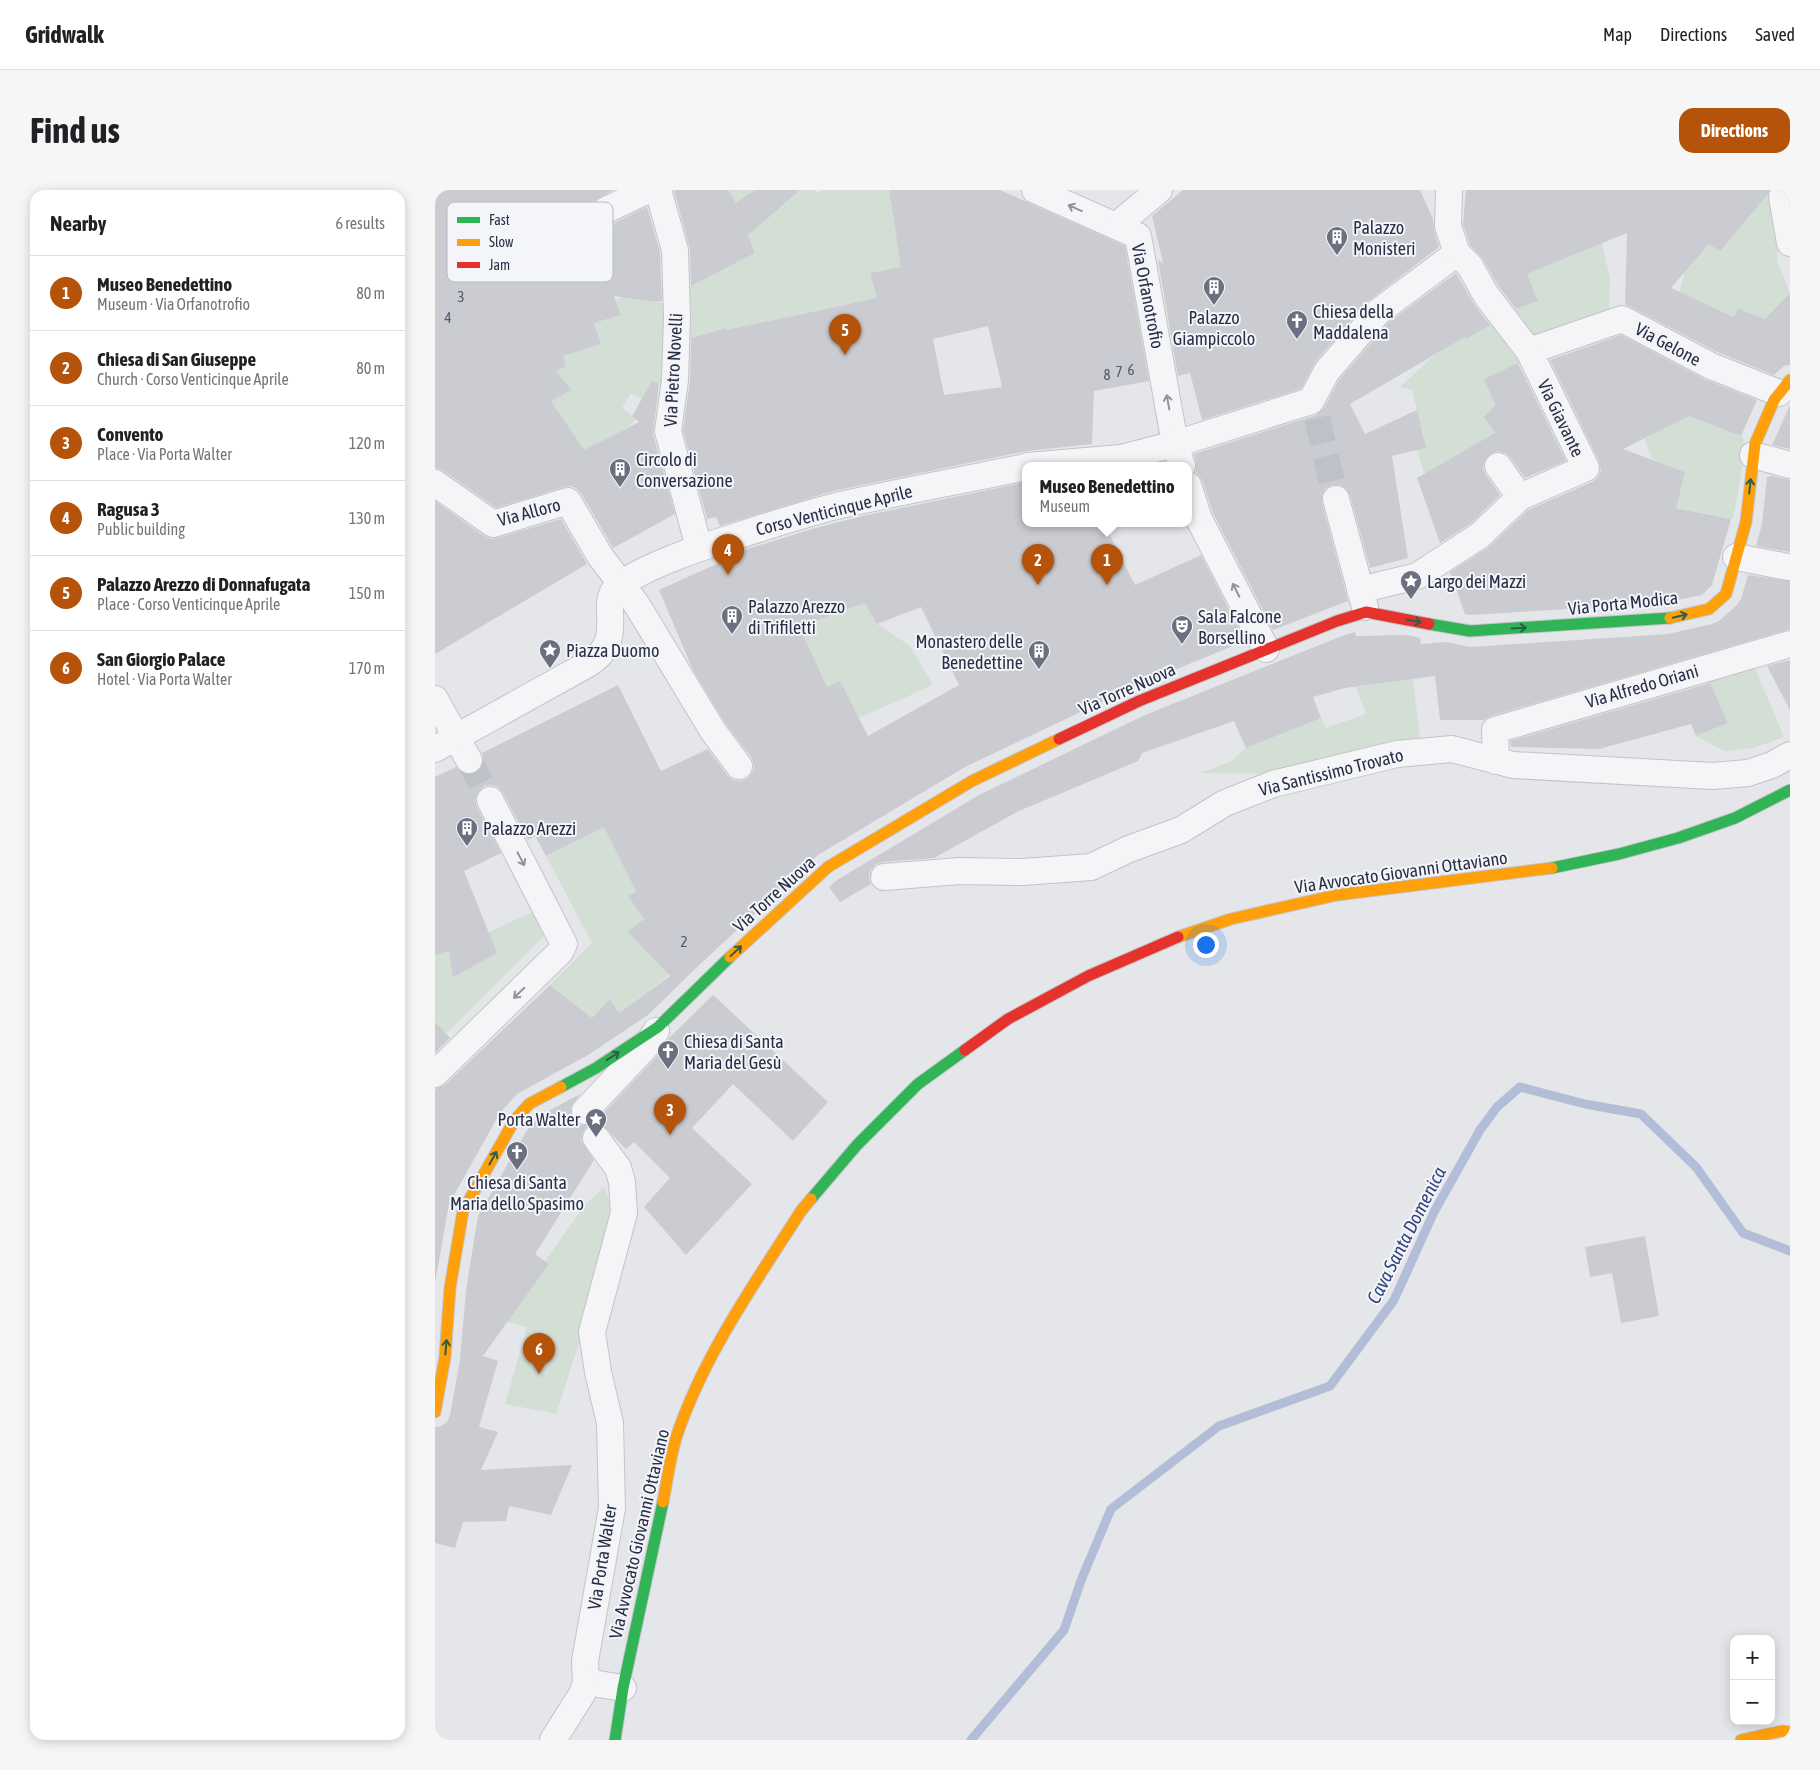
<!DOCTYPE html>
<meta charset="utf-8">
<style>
:root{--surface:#fff;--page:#f6f6f6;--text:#202124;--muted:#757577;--line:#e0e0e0;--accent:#b45309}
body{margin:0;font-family:"Asap Condensed",sans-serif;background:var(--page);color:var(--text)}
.controls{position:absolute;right:15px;bottom:15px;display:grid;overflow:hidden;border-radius:10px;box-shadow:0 2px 12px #0003}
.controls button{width:45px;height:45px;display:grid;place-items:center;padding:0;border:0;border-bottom:1px solid var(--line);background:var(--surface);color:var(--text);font:25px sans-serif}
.you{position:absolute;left:770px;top:754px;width:18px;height:18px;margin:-12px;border:4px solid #fff;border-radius:50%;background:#1a73e8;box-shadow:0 0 0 8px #1a73e833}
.badge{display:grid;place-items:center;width:32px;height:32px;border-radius:50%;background:var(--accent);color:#fff;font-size:16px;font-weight:700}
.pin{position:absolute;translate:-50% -41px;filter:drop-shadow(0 1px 2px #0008)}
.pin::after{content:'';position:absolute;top:26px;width:18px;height:15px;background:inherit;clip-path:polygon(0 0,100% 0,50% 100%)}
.popup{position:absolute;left:587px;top:272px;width:170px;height:65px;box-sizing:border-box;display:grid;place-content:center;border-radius:10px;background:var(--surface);filter:drop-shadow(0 1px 4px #0005);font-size:16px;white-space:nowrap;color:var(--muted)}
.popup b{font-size:19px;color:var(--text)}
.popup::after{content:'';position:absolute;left:50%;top:100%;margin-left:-10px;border:10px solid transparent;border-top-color:var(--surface)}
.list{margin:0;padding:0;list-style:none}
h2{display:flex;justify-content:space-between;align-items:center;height:65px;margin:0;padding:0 20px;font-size:21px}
h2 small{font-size:16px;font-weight:400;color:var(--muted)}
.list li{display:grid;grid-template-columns:32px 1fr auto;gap:15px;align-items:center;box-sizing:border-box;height:75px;padding:0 20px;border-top:1px solid var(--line)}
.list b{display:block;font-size:19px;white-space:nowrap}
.list p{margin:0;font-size:16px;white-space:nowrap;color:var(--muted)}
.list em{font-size:16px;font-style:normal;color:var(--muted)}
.map{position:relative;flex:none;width:1355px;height:1550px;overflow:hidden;border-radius:15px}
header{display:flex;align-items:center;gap:30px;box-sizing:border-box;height:70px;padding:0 25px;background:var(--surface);border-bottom:1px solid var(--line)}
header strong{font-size:24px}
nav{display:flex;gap:28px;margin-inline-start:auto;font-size:18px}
.intro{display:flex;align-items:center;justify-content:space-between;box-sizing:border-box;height:120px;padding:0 30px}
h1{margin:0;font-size:35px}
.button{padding:12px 22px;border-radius:15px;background:var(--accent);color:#fff;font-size:18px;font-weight:700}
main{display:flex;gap:30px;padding:0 30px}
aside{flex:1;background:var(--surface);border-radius:15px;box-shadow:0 2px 12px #0003}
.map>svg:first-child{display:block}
.green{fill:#d3ded5}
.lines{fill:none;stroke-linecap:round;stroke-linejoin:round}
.stream{stroke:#b2bdd7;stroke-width:9}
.building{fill:#cbccd1;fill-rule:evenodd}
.street-tunnel{stroke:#bfc1c9;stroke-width:26;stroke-dasharray:26 13;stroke-linecap:butt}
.street-casing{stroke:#c3c4c8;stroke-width:28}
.fast-casing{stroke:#c3c4c8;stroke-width:13}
.slow-casing{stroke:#c3c4c8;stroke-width:13}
.jam-casing{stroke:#c3c4c8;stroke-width:13}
.street{stroke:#f5f5f7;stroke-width:26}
.fast{stroke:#30b455;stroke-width:11}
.slow{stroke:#ff9f0a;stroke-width:11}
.jam{stroke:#e5322d;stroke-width:11}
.oneway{stroke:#8f929f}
.oneway2{stroke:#2b5e4c}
.labels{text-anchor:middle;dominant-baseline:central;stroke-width:4;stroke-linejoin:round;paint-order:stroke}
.number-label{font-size:15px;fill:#53586b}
.poi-label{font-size:18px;fill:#292f47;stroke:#f4f5f9;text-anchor:start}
.street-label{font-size:18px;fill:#292f47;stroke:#f4f5f9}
.water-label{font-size:19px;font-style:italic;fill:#30457e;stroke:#f4f5f9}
.key{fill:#f4f5f9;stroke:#b7bac4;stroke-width:1}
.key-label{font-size:14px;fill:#292f47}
</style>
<header>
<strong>Gridwalk</strong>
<nav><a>Map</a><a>Directions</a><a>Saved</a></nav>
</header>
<div class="intro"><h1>Find us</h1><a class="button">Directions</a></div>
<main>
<aside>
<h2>Nearby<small>6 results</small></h2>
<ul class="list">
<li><span class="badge">1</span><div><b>Museo Benedettino</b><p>Museum · Via Orfanotrofio</p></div><em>80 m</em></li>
<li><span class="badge">2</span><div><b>Chiesa di San Giuseppe</b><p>Church · Corso Venticinque Aprile</p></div><em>80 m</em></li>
<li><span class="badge">3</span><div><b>Convento</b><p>Place · Via Porta Walter</p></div><em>120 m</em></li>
<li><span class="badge">4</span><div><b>Ragusa 3</b><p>Public building</p></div><em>130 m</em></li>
<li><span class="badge">5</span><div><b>Palazzo Arezzo di Donnafugata</b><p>Place · Corso Venticinque Aprile</p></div><em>150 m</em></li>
<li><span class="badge">6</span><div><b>San Giorgio Palace</b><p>Hotel · Via Porta Walter</p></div><em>170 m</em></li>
</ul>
</aside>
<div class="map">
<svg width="1355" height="1550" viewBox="0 0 1355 1550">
<rect width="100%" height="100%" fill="#e5e6ea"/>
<g class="green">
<path d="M293,0H344L349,14L365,0H379L384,3L387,0H454L461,48L485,44L483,74L435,83L449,134L426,137L418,113L333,131L339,160L299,171L291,138L252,149L247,101L320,63L301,13Z"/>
<path d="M1314,0H1344L1342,71L1355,103L1330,129L1304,118L1299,127L1244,102L1250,82L1274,54Z"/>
<path d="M1091,49L1104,79L1167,53L1175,89L1174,126L1094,152L1071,123L1103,111L1079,55Z"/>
<path d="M205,98L206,110L233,114L232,195L217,191L207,209L196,203L187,218L201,229L192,238L168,250L160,291L117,237L127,228L116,211L121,181L131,177L128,166L166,154L159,133L186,125L181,110Z"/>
<path d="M1061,131L1091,170L1049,189C1058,210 1068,231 1055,253L1064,265L1050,271L989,283L980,252L989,248L977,200L965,197L1001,164L1026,149L1018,135L1036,146Z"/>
<path d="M1248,223L1308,247L1310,264L1298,329L1242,318L1238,334L1228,343L1243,307L1250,282L1218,270L1209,249L1239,233Z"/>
<path d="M430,413L442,434L475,456L498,495L424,528L404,492L392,497L384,481L350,442Z"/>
<path d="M1318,474L1349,547L1318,558L1289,561L1261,546L1293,533L1273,489Z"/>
<path d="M978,489L985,550L843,584L764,583L795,572L811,558L886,528L891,538L931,524L921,497Z"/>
<path d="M134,581L218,690L193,706L209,729L194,742L244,772L229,789L184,823L175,809L157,828L115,795L157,753L111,666L145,649Z"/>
<path d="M97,722L109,746L11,844L0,832V765L14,761Z"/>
<path d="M169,997L178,1020L166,1086L121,1224L70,1214L92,1137L72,1132L114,1074L110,1071L150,1015Z"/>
</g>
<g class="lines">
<path class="stream" d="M536,1550L629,1440L647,1388L676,1319L784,1236L895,1196L959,1110L999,1022L1045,940L1062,917L1085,897L1150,914L1206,924L1261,977L1308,1043L1355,1061"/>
</g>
<g class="building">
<path d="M0,0H178L159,11L117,67L114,75L115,82L120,88L128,91L135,90L141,85L181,32L212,17L225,62L227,111L221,112L179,106L186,125L159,133L166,154L128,166L131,177L121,181L136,200L116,211L149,260L204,232L197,226L217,191L224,193L218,244L240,324L178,358L146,303L141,298L135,296L129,297L61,318L9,281L0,278Z"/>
<path d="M242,0H293L301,13L320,0H365L313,45L320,63L256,96L255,59L239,1Z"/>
<path d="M454,0H565L690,56L714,191L659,201L657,254L592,261L398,301L285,336L281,327L272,329L248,240L255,192L256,148L291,138L292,140L442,108L435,83L466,77ZM553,136L567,197L509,205L498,149Z"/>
<path d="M748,0H985L998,29L999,40L1004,57L932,112L881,171L866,199L767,230L755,183L743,186L723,70L728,73L717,26Z"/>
<path d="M1031,0H1334L1333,4L1285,61L1274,54L1236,98L1299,127L1303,118L1330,129L1355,103V175L1349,176L1339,185L1282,162L1190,114L1192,43L1092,84L1103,111L1081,119L1064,97L1048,69L1035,55L1028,34Z"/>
<path d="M1021,83L1039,114L1055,135L1031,149L1030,147L915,214L930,244L982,220L991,258L957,266L973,368L935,378L915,305L911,298L905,295H897L890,299L887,305V313L913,411L838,440L778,323L767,290L761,281V272L759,264L881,225L889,218L904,190L953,133Z"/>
<path d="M1186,145L1269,189L1322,210L1306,246L1254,226L1188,259L1250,282L1241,318L1296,329L1277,395L1267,405L1228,413L1036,425L1030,424L1015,382L1054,357L1093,320L1157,292L1163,287L1166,280L1164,271L1115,170Z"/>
<path d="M1083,173L1131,271L1090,288L1075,267L1070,263L1062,261L1055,264L1050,269L1048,278L1051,285L1065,305L1035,334L1005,353L982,288L1060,243L1049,227L1060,215L1049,189Z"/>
<path d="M1355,215V259L1337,255Z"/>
<path d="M1338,286L1355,290V362L1321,356L1327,334L1332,287Z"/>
<path d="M591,292V334H669L700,395L766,365L810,451L698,497L530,577L383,665L261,778L213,825L153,865L82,904L65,923L14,1014L0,1093V899L10,895L115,795L157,828L175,809L184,823L235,786L193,742L209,729L193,706L201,701L169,637L111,666L100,646L93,650L68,603L63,597L55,595L49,596L43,602L40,610L42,617L66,663L29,681L62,763L18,787L14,761L0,765V587L21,577L27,583L33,585L41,583L47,577L49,571L47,563L183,495L226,581L273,559L292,585L298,590L305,591L313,588L318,581L319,575L316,567L290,533L258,480L224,400L297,367L296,364L380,338L428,326ZM430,413L442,434L486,417L524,495L433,546L405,491L392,497L364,437Z"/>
<path d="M0,311L49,346L56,349L62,348L126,329L152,374L0,464Z"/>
<path d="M1313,385L1355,391V439L1056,526L1049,530H1005L1000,486L910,498L878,507L886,528L811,558L799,531L707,563L703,571L584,621L499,668L448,672L441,674L435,681L434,688L436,694L405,712L394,697L402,690L544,605L710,525L907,446L920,442L921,446L972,445L985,448L986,454L1010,452L1036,457L1233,444L1277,434L1284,431L1301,416L1306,409Z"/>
<path d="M1355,470V520L1332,476Z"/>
<path d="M1275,493L1293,533L1261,546L1256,534L1164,559L1076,557L1075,551Z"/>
<path d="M278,805L393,912L358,951L298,894L257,938L317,994L251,1065L209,1017L235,988L199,952L191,959L167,935L156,934L161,931L224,864L234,848Z"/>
<path d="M0,832L15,848L0,863Z"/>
<path d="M145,904L136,917V925L140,932L146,935H153L148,942L146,950L159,970L100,1064L114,1074L48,1166L63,1171L44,1237L63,1242L46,1280L137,1275L116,1325L74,1316L71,1331L28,1332L20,1358L0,1353V1237L6,1236L12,1232L15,1225L25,1170L31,1100L43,1026L92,940L104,926Z"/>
<path d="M1210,1046L1224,1126L1186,1133L1177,1083L1155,1087L1150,1057Z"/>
</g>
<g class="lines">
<g class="street-tunnel">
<path d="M882,228L901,309"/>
<path d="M34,570L55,610"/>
</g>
<g class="street-casing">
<g id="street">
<path d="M223,0L240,60L242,127L240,190L233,241L264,358"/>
<path d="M600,0L703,46L740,254L747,276"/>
<path d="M1355,1L1347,7L1355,53"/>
<path d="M681,36L724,0"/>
<path d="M129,76L171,20L213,0"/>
<path d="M1094,161L1187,129L1276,176L1344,203"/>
<path d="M1318,265L1355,275"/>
<path d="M593,276L686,268L740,254L876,211L892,181L943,122L1022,63L1013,36L1014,0"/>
<path d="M1063,276L1085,307"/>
<path d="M0,293L58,334L133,311L165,366L202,415L278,541L304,576"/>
<path d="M753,295L764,329L831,459"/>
<path d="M901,309L930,417"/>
<path d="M1301,367L1353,377"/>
<path d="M925,400L982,386L1044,346L1085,307L1151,278L1094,161L1051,105L1035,76L1022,63"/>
<path d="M0,509L34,570"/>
<path d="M0,559L153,474C196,447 158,410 187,393C221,372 261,359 299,347C332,336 367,325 401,316C464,302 528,290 591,277"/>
<path d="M1061,571L1060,540L1355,454"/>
<path d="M449,687L525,681L588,682L656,677L694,659L746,640L790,613L838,594L962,564L1017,559L1078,575L1278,586L1313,583L1337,575L1355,565"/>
<path d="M0,884L125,762L129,754L55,610"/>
<path d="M150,921L213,854L221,841"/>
<path d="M161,948L183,978L187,992L189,1023L157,1142L163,1182L175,1233L177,1318L150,1471L151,1492L188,1498"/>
<path d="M118,1550L147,1504L151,1492"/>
</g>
</g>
<g class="fast-casing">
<g id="fast">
<path d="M994,434L1035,441L1235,428"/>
<path d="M1117,678L1184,664L1243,648L1300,628L1355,600"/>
<path d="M126,897L161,878L223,837L295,767"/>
<path d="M376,1009L422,955L483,894L530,860"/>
<path d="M180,1550L188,1498L228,1312"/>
</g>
</g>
<g class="slow-casing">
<g id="slow">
<path d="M1235,428L1274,419L1291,404L1311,332L1320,254L1339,210L1355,190"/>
<path d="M743,747L796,729L902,705L1117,678"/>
<path d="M295,767L393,677L537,591L624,549"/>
<path d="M0,1222L10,1167L15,1098L28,1021L79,931L94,914L126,897"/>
<path d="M228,1312C232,1291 235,1269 241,1248C268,1166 320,1093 366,1021L376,1009"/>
<path d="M1306,1550L1347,1541L1355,1542"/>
</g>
</g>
<g class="jam-casing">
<g id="jam">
<path d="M624,549L704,511L902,431L931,422L994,434"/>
<path d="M530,860L573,829L653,786L743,747"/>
</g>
</g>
<use href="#street" class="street"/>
<use href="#fast" class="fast"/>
<use href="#slow" class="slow"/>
<use href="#jam" class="jam"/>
</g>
<defs><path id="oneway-shaft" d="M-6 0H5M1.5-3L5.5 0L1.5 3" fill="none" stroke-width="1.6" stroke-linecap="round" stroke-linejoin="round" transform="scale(1.25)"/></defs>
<g class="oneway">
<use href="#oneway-shaft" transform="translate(640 18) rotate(-156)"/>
<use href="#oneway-shaft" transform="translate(733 212) rotate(-100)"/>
<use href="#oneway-shaft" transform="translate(801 400) rotate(-117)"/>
<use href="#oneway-shaft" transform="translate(86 669) rotate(62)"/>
<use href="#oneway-shaft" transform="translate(84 803) rotate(136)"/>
</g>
<g class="oneway2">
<use href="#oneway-shaft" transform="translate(1315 296) rotate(-84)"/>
<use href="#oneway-shaft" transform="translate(1245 426) rotate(-13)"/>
<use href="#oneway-shaft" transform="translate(979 431) rotate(11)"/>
<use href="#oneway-shaft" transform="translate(1084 438) rotate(-3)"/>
<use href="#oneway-shaft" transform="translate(301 761) rotate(-43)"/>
<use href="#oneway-shaft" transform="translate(178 866) rotate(-33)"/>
<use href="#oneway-shaft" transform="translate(58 968) rotate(-61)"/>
<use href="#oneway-shaft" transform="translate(11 1157) rotate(-85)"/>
</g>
<defs>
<g id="building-pin" transform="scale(1.125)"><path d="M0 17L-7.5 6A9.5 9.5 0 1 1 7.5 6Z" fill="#6b6f80" stroke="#f4f5f9"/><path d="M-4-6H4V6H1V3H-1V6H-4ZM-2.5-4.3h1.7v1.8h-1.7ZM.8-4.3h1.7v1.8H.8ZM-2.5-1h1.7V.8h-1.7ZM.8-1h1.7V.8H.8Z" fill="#fff"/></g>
<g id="church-pin" transform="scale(1.125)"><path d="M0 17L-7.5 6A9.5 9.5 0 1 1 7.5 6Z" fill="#6b6f80" stroke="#f4f5f9"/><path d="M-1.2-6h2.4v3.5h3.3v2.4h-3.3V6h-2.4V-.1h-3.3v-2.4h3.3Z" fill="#fff"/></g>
<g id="sight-pin" transform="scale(1.125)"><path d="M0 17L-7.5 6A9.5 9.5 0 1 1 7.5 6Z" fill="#6b6f80" stroke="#f4f5f9"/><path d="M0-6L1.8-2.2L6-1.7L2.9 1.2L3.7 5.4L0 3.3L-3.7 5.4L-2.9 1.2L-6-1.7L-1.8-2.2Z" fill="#fff"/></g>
<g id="theatre-pin" transform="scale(1.125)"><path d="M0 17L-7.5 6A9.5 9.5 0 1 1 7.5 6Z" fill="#6b6f80" stroke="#f4f5f9"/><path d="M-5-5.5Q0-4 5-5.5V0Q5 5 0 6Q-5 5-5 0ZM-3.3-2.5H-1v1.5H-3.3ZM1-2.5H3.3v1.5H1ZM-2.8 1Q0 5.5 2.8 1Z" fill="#fff"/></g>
</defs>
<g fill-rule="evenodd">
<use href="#building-pin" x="902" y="47"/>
<use href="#building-pin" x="779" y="97"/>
<use href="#church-pin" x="862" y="131"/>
<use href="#building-pin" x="185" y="279"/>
<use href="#sight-pin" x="976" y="391"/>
<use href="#building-pin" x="297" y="426"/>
<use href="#theatre-pin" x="747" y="436"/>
<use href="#sight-pin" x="115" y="460"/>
<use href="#building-pin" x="604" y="461"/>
<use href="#building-pin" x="32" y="638"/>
<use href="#church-pin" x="233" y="861"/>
<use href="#sight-pin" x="161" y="929"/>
<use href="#church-pin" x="82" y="962"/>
</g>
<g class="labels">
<g class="number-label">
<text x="26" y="106">3</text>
<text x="13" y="127">4</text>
<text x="696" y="179">6</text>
<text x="684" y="181">7</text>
<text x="672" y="184">8</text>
<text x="249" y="751">2</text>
</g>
<g class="poi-label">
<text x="918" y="37">Palazzo<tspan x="918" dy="21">Monisteri</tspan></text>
<text x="878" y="121">Chiesa della<tspan x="878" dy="21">Maddalena</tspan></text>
<text x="779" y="127" text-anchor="middle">Palazzo<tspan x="779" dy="21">Giampiccolo</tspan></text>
<text x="201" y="269">Circolo di<tspan x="201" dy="21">Conversazione</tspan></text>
<text x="992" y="391">Largo dei Mazzi</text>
<text x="313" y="416">Palazzo Arezzo<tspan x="313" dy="21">di Trifiletti</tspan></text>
<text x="763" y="426">Sala Falcone<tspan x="763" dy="21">Borsellino</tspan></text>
<text x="588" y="451" text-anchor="end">Monastero delle<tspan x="588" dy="21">Benedettine</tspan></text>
<text x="131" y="460">Piazza Duomo</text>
<text x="48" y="638">Palazzo Arezzi</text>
<text x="249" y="851">Chiesa di Santa<tspan x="249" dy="21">Maria del Gesù</tspan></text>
<text x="145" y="929" text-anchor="end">Porta Walter</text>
<text x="82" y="992" text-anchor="middle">Chiesa di Santa<tspan x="82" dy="21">Maria dello Spasimo</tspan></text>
</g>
<g class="street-label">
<text transform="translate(713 106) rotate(79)">Via Orfanotrofio</text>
<text transform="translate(1233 154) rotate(28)">Via Gelone</text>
<text transform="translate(238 180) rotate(-87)">Via Pietro Novelli</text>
<text transform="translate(1126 228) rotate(64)">Via Giavante</text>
<text transform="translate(399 320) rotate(-14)">Corso Venticinque Aprile</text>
<text transform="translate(94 322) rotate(-15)">Via Alloro</text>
<text transform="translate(1188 413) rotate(-6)">Via Porta Modica</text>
<text transform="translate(1207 496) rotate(-16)">Via Alfredo Oriani</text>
<text transform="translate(692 499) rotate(-24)">Via Torre Nuova</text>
<text transform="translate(896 582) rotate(-14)">Via Santissimo Trovato</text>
<text transform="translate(966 682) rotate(-8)">Via Avvocato Giovanni Ottaviano</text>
<text transform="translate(339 704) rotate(-42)">Via Torre Nuova</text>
<text transform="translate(204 1344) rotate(-77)">Via Avvocato Giovanni Ottaviano</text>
<text transform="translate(167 1367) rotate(-81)">Via Porta Walter</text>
</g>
<g class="water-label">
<text transform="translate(971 1045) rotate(-63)">Cava Santa Domenica</text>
</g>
</g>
<rect x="12" y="12" width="166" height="80" rx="8" class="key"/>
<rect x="22" y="27" width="23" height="6" fill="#30b455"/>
<rect x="22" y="49" width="23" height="7" fill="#ff9f0a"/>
<rect x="22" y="72" width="23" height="6" fill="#e5322d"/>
<g class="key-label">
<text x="54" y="35">Fast</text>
<text x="54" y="57">Slow</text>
<text x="54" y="80">Jam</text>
</g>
</svg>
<div class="controls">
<button>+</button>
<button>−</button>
</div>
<div class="you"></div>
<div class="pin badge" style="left:672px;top:395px">1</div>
<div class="popup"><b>Museo Benedettino</b>Museum</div>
<div class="pin badge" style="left:603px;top:395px">2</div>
<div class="pin badge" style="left:235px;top:945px">3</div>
<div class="pin badge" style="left:293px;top:385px">4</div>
<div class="pin badge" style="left:410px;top:165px">5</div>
<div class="pin badge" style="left:104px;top:1184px">6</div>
</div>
</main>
